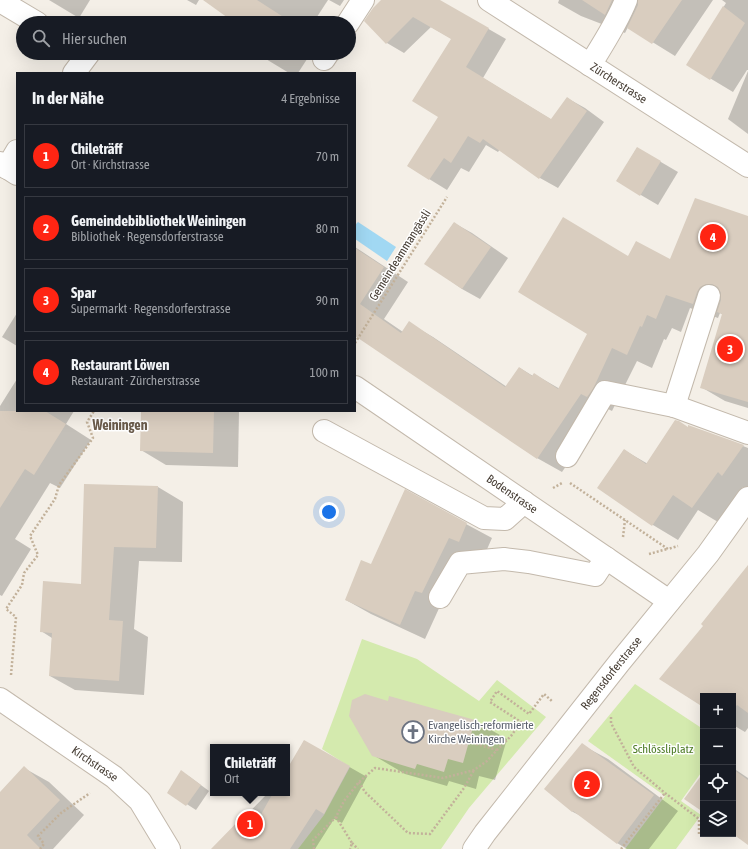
<!DOCTYPE html>
<html lang="de">
<meta charset="utf-8">
<style>
:root{--surface:#171b24;--page:#20242c;--text:#f1f3f6;--muted:#9ea1a6;--line:#363941;--accent:#ff2513}
body{margin:0;font-family:"Asap Condensed",sans-serif;background:var(--page);color:var(--text)}
.controls{position:absolute;right:12px;bottom:12px;display:grid;overflow:hidden;border-radius:0px;box-shadow:0 4px 16px #0002}
.controls button{width:36px;height:36px;display:grid;place-items:center;padding:0;border:0;border-bottom:1px solid var(--line);background:var(--surface);color:var(--text);font:20px sans-serif}
.you{position:absolute;left:329px;top:512px;width:14px;height:14px;margin:-10px;border:3px solid #fff;border-radius:50%;background:#1a73e8;box-shadow:0 0 0 6px #1a73e833}
.badge{display:grid;place-items:center;width:26px;height:26px;border-radius:50%;background:var(--accent);color:#fff;font-size:13px;font-weight:700}
.pin{position:absolute;translate:-50% -50%;border:2px solid #fff;box-shadow:0 1px 4px #0006}
.popup{position:absolute;left:210px;top:744px;width:80px;height:52px;box-sizing:border-box;display:grid;place-content:center;border-radius:0px;background:var(--surface);filter:drop-shadow(0 1px 3px #0005);font-size:13px;white-space:nowrap;color:var(--muted)}
.popup b{font-size:15px;color:var(--text)}
.popup::after{content:'';position:absolute;left:50%;top:100%;margin-left:-8px;border:8px solid transparent;border-top-color:var(--surface)}
.list{margin:0;padding:0;list-style:none}
h2{display:flex;justify-content:space-between;align-items:center;height:52px;margin:0;padding:0 16px;font-size:17px}
h2 small{font-size:13px;font-weight:400;color:var(--muted)}
.list li{display:grid;grid-template-columns:26px 1fr auto;gap:12px;align-items:center;box-sizing:border-box;height:64px;margin:0 8px 8px;padding:0 8px;border:1px solid var(--line);border-radius:0px}
.list b{display:block;font-size:15px;white-space:nowrap}
.list p{margin:0;font-size:13px;white-space:nowrap;color:var(--muted)}
.list em{font-size:13px;font-style:normal;color:var(--muted)}
.icon{flex:none;width:22px;height:22px;fill:none;stroke:currentColor;stroke-width:2;stroke-linecap:round;stroke-linejoin:round}
.map{position:relative;flex:none;width:748px;height:849px;overflow:hidden}
.search{position:absolute;background:var(--surface);box-shadow:0 4px 16px #0002;left:16px;top:16px;width:340px;height:44px;display:flex;align-items:center;gap:10px;box-sizing:border-box;padding:0 14px;border-radius:22px;color:var(--muted);font-size:15px}
.panel{position:absolute;background:var(--surface);box-shadow:0 4px 16px #0002;left:16px;top:72px;width:340px;height:340px;border-radius:0px}
.map>svg:first-child{display:block}
.green{fill:#d4eaae}
.water{fill:#a1d8f3}
.shadow{fill:#0003}
.building{fill:#d9cdbf}
.lines{fill:none;stroke-linecap:round;stroke-linejoin:round}
.minor-casing{stroke:#c3b9ac;stroke-width:24}
.path{stroke:#c2b19a;stroke-width:2.5;stroke-dasharray:2 2;stroke-linecap:butt}
.minor{stroke:#fff;stroke-width:22}
.labels{text-anchor:middle;dominant-baseline:central;stroke-width:3;stroke-linejoin:round;paint-order:stroke}
.street-label{font-size:12px;fill:#483f36;stroke:#fff}
.worship-label{font-size:12px;fill:#5b616d;stroke:#fff;text-anchor:start}
.park-label{font-size:12px;fill:#4d7c26;stroke:#fff}
.quarter-label{font-size:14px;font-weight:bold;fill:#6b5c4c;stroke:#fff}
</style>
<div class="map">
<svg width="748" height="849" viewBox="0 0 748 849">
<rect width="100%" height="100%" fill="#f4efe7"/>
<g class="green">
<path d="M362,639L417,659L479,701L497,680L546,717L469,808L441,849H298L324,815L350,767L322,749L337,709Z"/>
<path d="M635,684L703,729V770L681,801L701,815L676,849H625L665,796L588,741Z"/>
</g>
<path class="water" d="M358,222L396,247L387,261L355,239V225Z"/>
<g class="shadow">
<path d="M49,0H90L79,18Z"/>
<path d="M187,0H199L196,5Z"/>
<path d="M204,0H328L313,23H237Z"/>
<path d="M329,0H344L340,6Z"/>
<path d="M382,0H438L506,39L483,78L552,120L567,98L585,108L604,122L558,188L540,178L500,149L498,152L486,145L469,172L461,168L447,190L408,166L440,117L452,39L431,27L404,53L387,43Z"/>
<path d="M559,0H713L675,56L628,27L625,33L581,16L558,3Z"/>
<path d="M722,0H748V70H747L733,92L688,65L726,3Z"/>
<path d="M256,53H311L298,73H289Z"/>
<path d="M748,71V134L728,119Z"/>
<path d="M637,148L678,172L658,205L617,181Z"/>
<path d="M748,217V408L725,401L701,387L723,315L720,313L718,318L690,308L681,332L672,328L666,340L664,339L652,368L637,361L612,411L606,408L562,472L537,458L355,335V247L408,282L384,319L403,332L409,323L433,337L507,387L520,368L533,376L534,374L560,389L628,257L670,260Z"/>
<path d="M454,223L472,233L508,258L480,299L462,289L426,263Z"/>
<path d="M17,313V346L2,337Z"/>
<path d="M17,379V411H74L66,424L91,440L60,488L50,483L15,539L31,549L2,596L0,595V406Z"/>
<path d="M142,411H239L238,467L166,465L141,450Z"/>
<path d="M743,446L748,448V490L743,487L718,522L698,510L678,540L653,525L599,488L624,450L648,464Z"/>
<path d="M158,487L183,502L182,562L139,561L134,629L148,637L144,695L75,690L50,676L52,638L41,631L82,585Z"/>
<path d="M466,524L492,538L484,556L474,552L447,607L441,604L425,639L371,614L346,600L371,566Z"/>
<path d="M748,589V728L745,732L733,725V696H703V706L661,679Z"/>
<path d="M390,697L475,721L507,739L495,780L479,776L476,789L449,781L447,786L405,774L373,755Z"/>
<path d="M304,741L367,777L342,823L334,819L315,849H233L223,839L268,793H287V771Z"/>
<path d="M582,745L608,759L678,811L649,849H627L617,843L583,817L573,812L546,789Z"/>
<path d="M24,768L49,782L84,815L53,849H0V793Z"/>
<path d="M733,768L748,778V844L733,833Z"/>
<path d="M182,772L190,777L209,791L196,810L168,792Z"/>
</g>
<g class="building">
<path d="M203,0H257L285,18L282,23H235Z"/>
<path d="M381,0H440L489,28L466,67L551,119L567,97L587,111L539,179L483,139L480,143L468,136L451,163L444,158L429,180L407,166L438,117L412,101L451,39L413,17L386,44L364,21L373,8Z"/>
<path d="M582,0H612L605,15Z"/>
<path d="M638,0H682L652,44L627,28L638,5Z"/>
<path d="M723,6L745,23L710,80L686,65Z"/>
<path d="M637,147L661,161L640,196L616,181Z"/>
<path d="M695,198L748,216V402L700,388L722,314L717,312L721,300V293L718,287L712,284H706L700,287L697,292L693,304L666,295L656,319L647,315L642,327L640,326L627,355L612,348L593,389L587,397L581,394L537,459L355,336V248L384,267L360,304L401,333L409,321L505,387L519,367L532,376L534,373L558,389L587,334L518,292L563,217L628,256L636,241L670,259Z"/>
<path d="M454,222L491,247L462,289L424,264Z"/>
<path d="M0,411H45L66,424L34,475L25,469L0,508Z"/>
<path d="M141,411H214L213,453L140,451Z"/>
<path d="M675,420L679,421L688,427V425L744,445L722,476L718,472L692,508L673,495L652,526L597,488L624,449L646,464Z"/>
<path d="M84,484L158,486L156,548L114,547L109,620L123,621L119,681L49,676L52,633L40,632L43,581L81,584Z"/>
<path d="M405,489L467,523L459,542L449,538L422,593L415,591L400,625L345,600L361,560L371,564Z"/>
<path d="M748,565V713L737,705L733,710V696H703V707L659,679L703,626L701,624Z"/>
<path d="M365,694L388,701L389,696L475,720L463,763L448,759L444,772L417,764L415,769L372,756L349,716L352,700Z"/>
<path d="M304,740L350,766L324,814L316,809L290,849H211L250,809L259,818L273,793H287V769Z"/>
<path d="M582,743L654,795L617,844L573,811L572,812L544,789Z"/>
<path d="M24,766L60,800L27,835L41,849H0V792Z"/>
<path d="M733,769L748,780V845L733,834Z"/>
<path d="M181,770L201,785L186,806L167,793Z"/>
<path d="M703,773V812L684,799Z"/>
</g>
<g class="lines">
<g class="minor-casing">
<g id="minor">
<path id="s1" d="M489,0L748,166"/>
<path d="M0,1L37,23"/>
<path d="M348,23L363,0"/>
<path d="M324,59L328,53"/>
<path d="M590,65C603,44 617,23 626,0"/>
<path d="M74,73L89,53"/>
<path d="M0,163L17,174"/>
<path d="M7,168L17,151"/>
<path id="s2" d="M355,387L669,601"/>
<path d="M674,406L709,296"/>
<path d="M324,431L484,518L505,519L524,502"/>
<path d="M567,456L605,392L674,406L748,433"/>
<path d="M440,597L460,563L504,559L529,562L595,575L606,558"/>
<path id="s3" d="M0,699L114,777L140,801L169,849"/>
<path id="s4" d="M474,849L485,833L619,663L708,554L748,498"/>
</g>
</g>
<g class="path">
<path d="M355,343L447,197"/>
<path d="M570,483L668,549L678,546"/>
<path d="M553,488L562,483"/>
<path d="M623,537L625,520"/>
<path d="M649,554L667,549"/>
<path d="M11,675L16,617L6,609L22,585L24,573L38,555L30,536L55,499L59,485L93,438L87,422L94,411"/>
<path d="M611,717V723L634,767L665,793L699,819V836"/>
<path d="M476,744L497,750"/>
<path d="M359,782L365,792L408,833L430,834L464,788L474,770"/>
<path d="M336,817L352,843L350,849"/>
<path d="M352,843L358,849"/>
<path d="M40,849L44,844L38,836L61,813L90,793"/>
<path d="M314,849L313,840L336,817L344,801L359,782L375,768L443,778L474,770L487,761L497,750L511,736L521,722L490,702L497,691L529,714L544,694L553,702"/>
<path d="M621,849L665,793"/>
</g>
<use href="#minor" class="minor"/>
</g>
<defs>
<g id="church-ring" transform="scale(1.15)"><circle r="9.5" fill="#fff" stroke="#6b7280" stroke-width="1.5"/><path d="M-1.2-6h2.4v3.5h3.3v2.4h-3.3V6h-2.4V-.1h-3.3v-2.4h3.3Z" fill="#6b7280"/></g>
</defs>
<g fill-rule="evenodd">
<use href="#church-ring" x="413" y="732"/>
</g>
<g class="labels">
<g class="street-label">
<text stroke="none"><textPath href="#s1" startOffset="154">Zürcherstrasse</textPath></text>
<text transform="translate(400 255) rotate(-58)">Gemeindeammangässli</text>
<text stroke="none"><textPath href="#s2" startOffset="190">Bodenstrasse</textPath></text>
<text stroke="none"><textPath href="#s4" startOffset="223">Regensdorferstrasse</textPath></text>
<text stroke="none"><textPath href="#s3" startOffset="115">Kirchstrasse</textPath></text>
</g>
<g class="worship-label">
<text x="428" y="725">Evangelisch-reformierte<tspan x="428" dy="14">Kirche Weiningen</tspan></text>
</g>
<g class="park-label">
<text x="663" y="749">Schlössliplatz</text>
</g>
<g class="quarter-label">
<text x="120" y="425">Weiningen</text>
</g>
</g>
</svg>
<div class="controls">
<button>+</button>
<button>−</button>
<button><svg class="icon" aria-label="locate" viewBox="0 0 24 24"><circle cx="12" cy="12" r="6"/><path d="M12 2v4M12 18v4M2 12h4M18 12h4"/></svg></button>
<button><svg class="icon" aria-label="layers" viewBox="0 0 24 24"><path d="M12 4l9 5-9 5-9-5zM3 14l9 5 9-5"/></svg></button>
</div>
<div class="you"></div>
<div class="pin badge" style="left:250px;top:824px">1</div>
<div class="popup"><b>Chileträff</b>Ort</div>
<div class="pin badge" style="left:587px;top:784px">2</div>
<div class="pin badge" style="left:730px;top:349px">3</div>
<div class="pin badge" style="left:713px;top:237px">4</div>
<div class="search"><svg class="icon" aria-label="search" viewBox="0 0 24 24"><circle cx="10" cy="10" r="6"/><path d="M15 15l6 6"/></svg>Hier suchen</div>
<section class="panel">
<h2>In der Nähe<small>4 Ergebnisse</small></h2>
<ul class="list">
<li><span class="badge">1</span><div><b>Chileträff</b><p>Ort · Kirchstrasse</p></div><em>70 m</em></li>
<li><span class="badge">2</span><div><b>Gemeindebibliothek Weiningen</b><p>Bibliothek · Regensdorferstrasse</p></div><em>80 m</em></li>
<li><span class="badge">3</span><div><b>Spar</b><p>Supermarkt · Regensdorferstrasse</p></div><em>90 m</em></li>
<li><span class="badge">4</span><div><b>Restaurant Löwen</b><p>Restaurant · Zürcherstrasse</p></div><em>100 m</em></li>
</ul>
</section>
</div>
